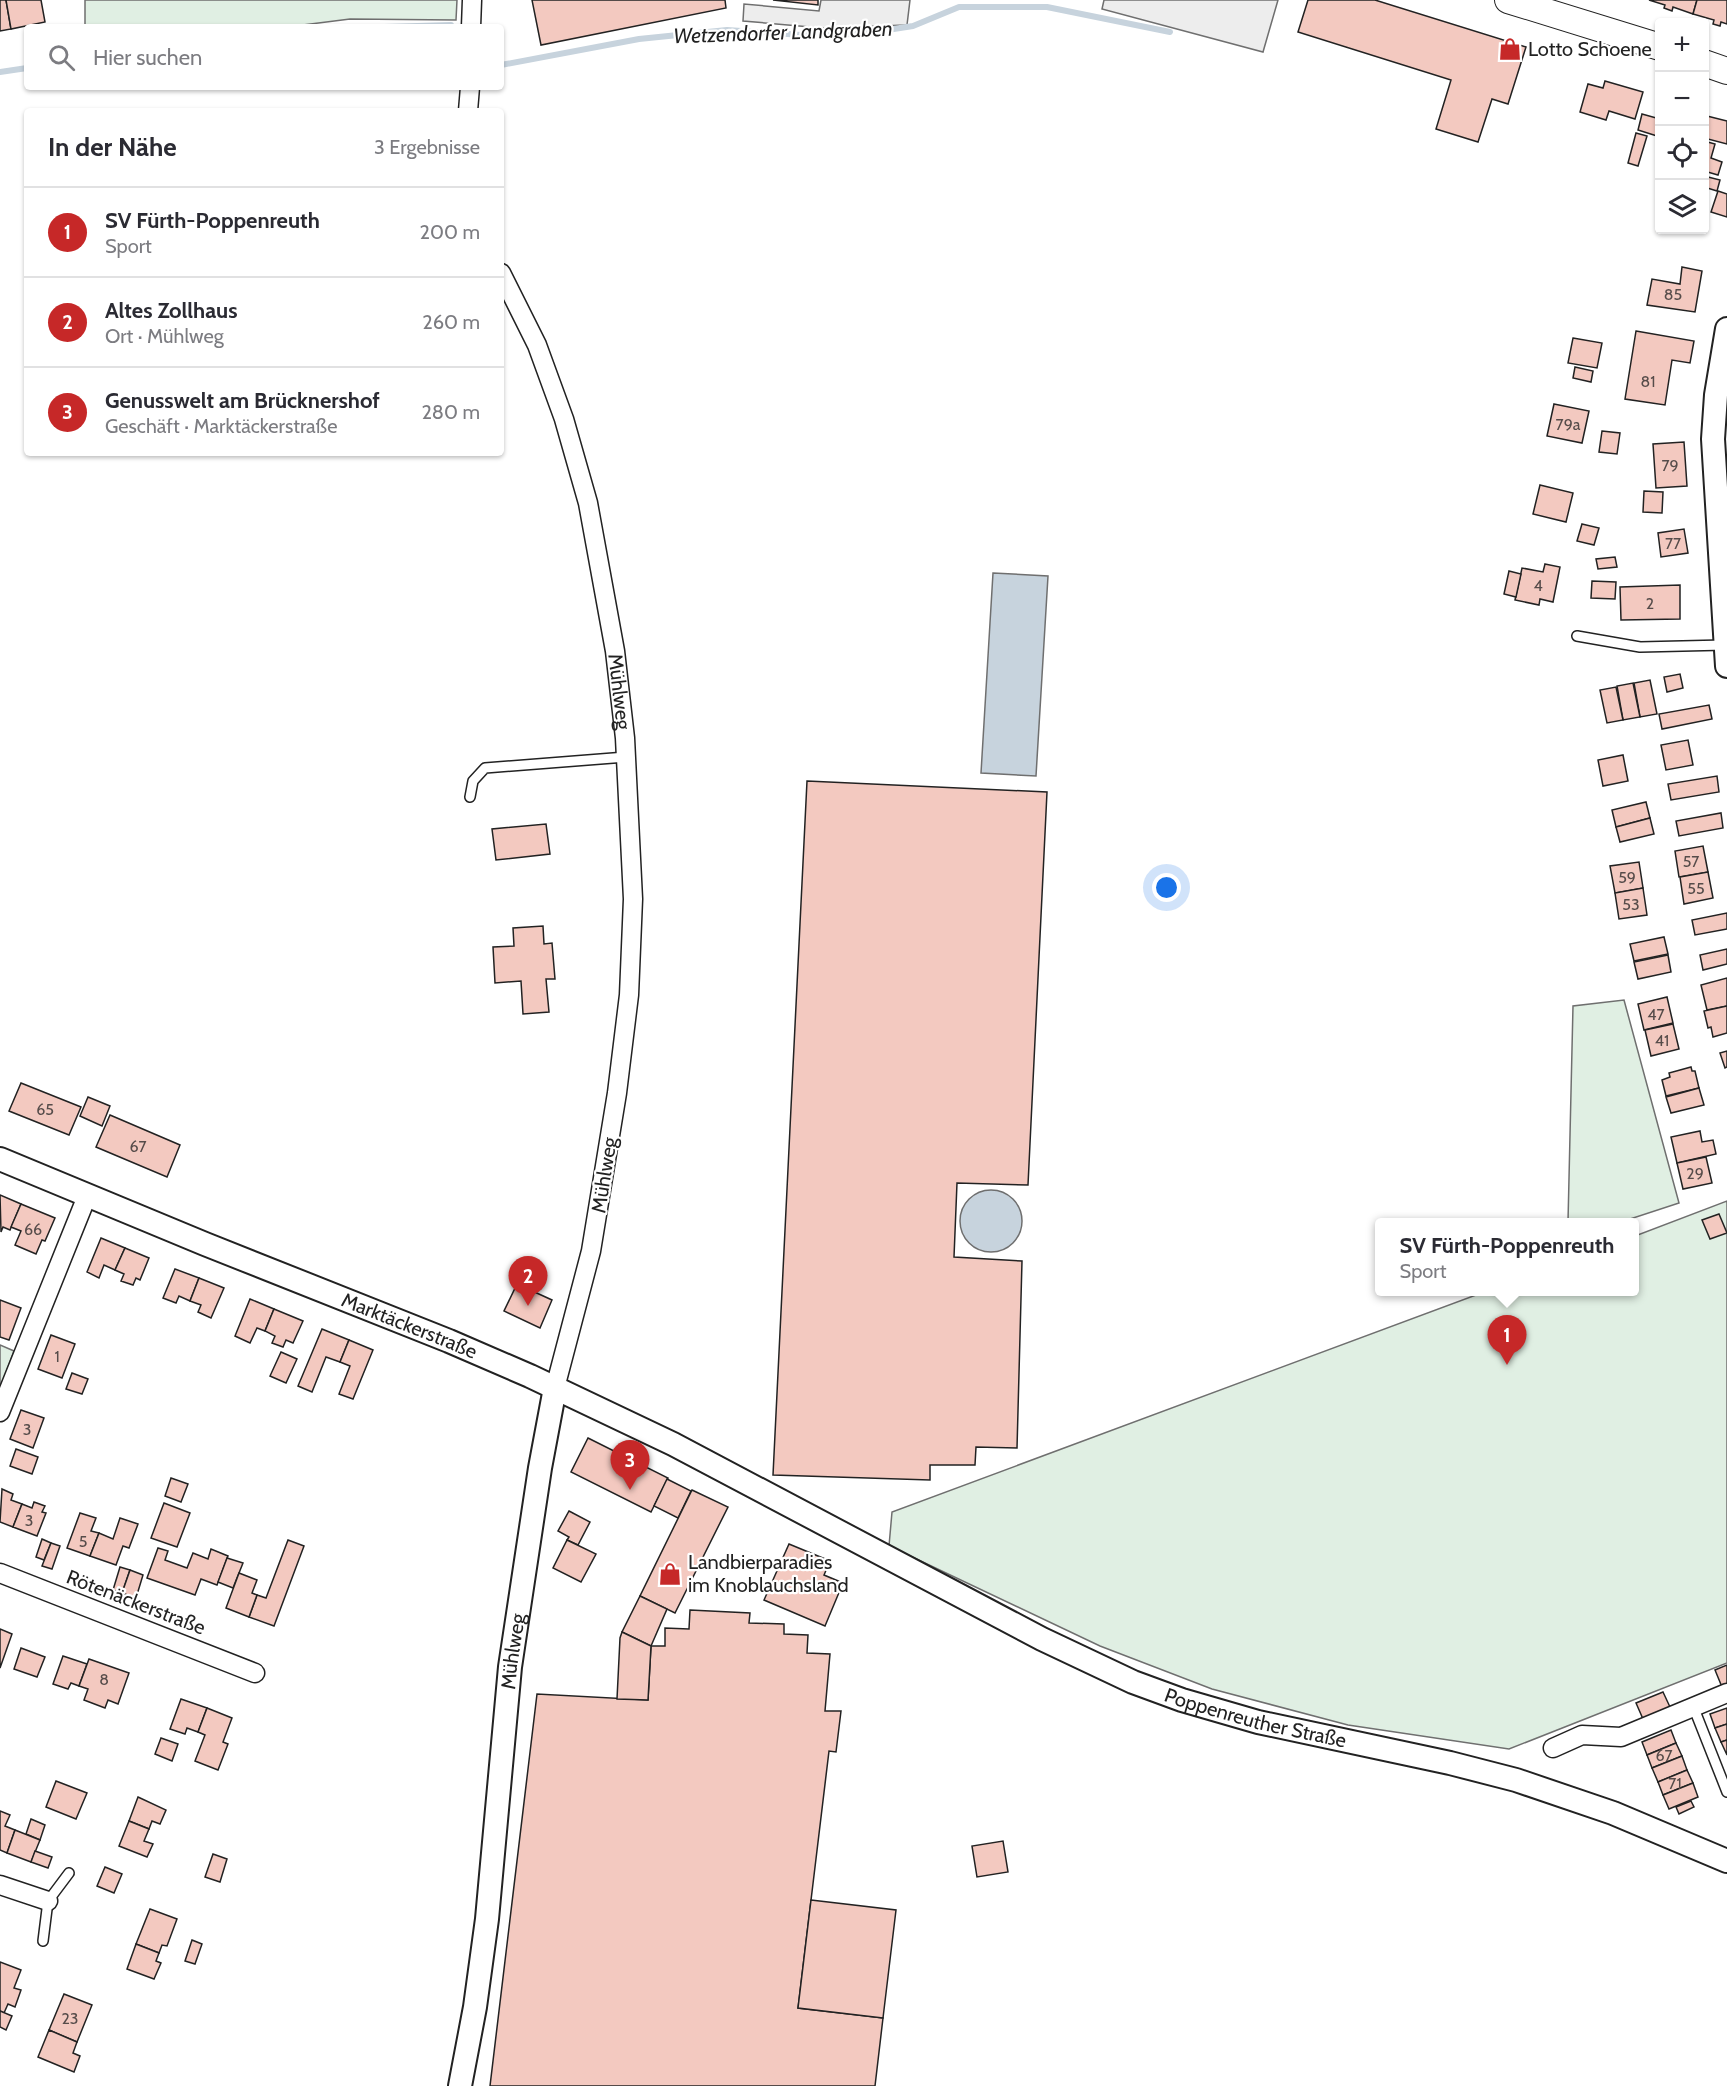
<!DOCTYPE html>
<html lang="de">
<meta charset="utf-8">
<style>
:root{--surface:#fff;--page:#f7f7f7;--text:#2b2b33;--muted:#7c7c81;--line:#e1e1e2;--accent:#c62828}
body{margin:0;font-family:Cabin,sans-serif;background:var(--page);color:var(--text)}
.controls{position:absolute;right:18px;top:18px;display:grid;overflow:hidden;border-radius:6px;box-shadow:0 2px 4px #0004}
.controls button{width:54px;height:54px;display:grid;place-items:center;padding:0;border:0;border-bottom:2px solid var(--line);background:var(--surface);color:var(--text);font:30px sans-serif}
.you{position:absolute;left:1167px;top:888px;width:21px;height:21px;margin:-15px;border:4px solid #fff;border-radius:50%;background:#1a73e8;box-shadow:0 0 0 9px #1a73e833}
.badge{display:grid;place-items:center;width:39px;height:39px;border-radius:50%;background:var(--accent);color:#fff;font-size:20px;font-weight:700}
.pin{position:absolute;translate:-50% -50px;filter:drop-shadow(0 2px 3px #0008)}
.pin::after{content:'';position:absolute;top:32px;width:21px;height:18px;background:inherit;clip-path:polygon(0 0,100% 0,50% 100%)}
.popup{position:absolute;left:1375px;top:1218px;width:264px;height:78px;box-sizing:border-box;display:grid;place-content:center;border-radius:6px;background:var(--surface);filter:drop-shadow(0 2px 4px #0005);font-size:20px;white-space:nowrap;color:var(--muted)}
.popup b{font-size:22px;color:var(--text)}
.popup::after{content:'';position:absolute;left:50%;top:100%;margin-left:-12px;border:12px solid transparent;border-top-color:var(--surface)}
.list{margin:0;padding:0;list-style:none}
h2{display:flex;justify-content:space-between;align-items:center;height:78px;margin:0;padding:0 24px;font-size:26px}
h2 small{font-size:20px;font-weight:400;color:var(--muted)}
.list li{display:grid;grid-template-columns:39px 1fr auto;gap:18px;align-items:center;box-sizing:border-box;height:90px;padding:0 24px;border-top:2px solid var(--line)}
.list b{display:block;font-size:22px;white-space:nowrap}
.list p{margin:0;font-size:20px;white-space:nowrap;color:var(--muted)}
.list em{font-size:20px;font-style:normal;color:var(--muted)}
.icon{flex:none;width:33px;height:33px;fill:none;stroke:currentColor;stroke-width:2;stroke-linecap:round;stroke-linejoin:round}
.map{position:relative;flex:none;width:1727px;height:2086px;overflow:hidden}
.search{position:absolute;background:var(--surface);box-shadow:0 2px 4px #0004;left:24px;top:24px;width:480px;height:66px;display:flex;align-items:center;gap:15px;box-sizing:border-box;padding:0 21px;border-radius:6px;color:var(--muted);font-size:22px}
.panel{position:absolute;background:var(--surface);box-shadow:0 2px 4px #0004;left:24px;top:108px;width:480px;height:348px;border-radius:6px}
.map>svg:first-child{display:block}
.green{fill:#e0efe3;stroke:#6f6f6f;stroke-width:1.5}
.parking{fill:#ededed;stroke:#6f6f6f;stroke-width:1.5}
.water{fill:#c7d3dd;stroke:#6f6f6f;stroke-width:1.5}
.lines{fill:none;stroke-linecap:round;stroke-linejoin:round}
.stream{stroke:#c7d3dd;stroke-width:6}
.building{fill:#f3c9c0;stroke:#222;stroke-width:1.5}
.service-casing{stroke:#222;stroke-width:12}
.minor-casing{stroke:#222;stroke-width:21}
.tertiary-casing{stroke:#222;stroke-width:26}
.secondary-casing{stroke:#222;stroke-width:28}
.service{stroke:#fff;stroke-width:9}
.minor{stroke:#fff;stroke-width:18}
.tertiary{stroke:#fff;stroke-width:22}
.secondary{stroke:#fff;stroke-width:26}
.labels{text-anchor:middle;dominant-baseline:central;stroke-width:4.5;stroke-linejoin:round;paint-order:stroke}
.number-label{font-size:16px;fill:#564c4a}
.poi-label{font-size:20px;fill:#222;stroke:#fff;text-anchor:start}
.street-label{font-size:20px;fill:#222;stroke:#fff}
.water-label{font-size:21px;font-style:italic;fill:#222;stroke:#fff}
</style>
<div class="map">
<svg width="1727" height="2086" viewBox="0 0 1727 2086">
<rect width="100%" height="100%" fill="#fff"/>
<g class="green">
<path d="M85,0H457L456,20L350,19L287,27H85Z"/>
<path d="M1624,1000L1679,1203L1621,1222H1568L1573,1006Z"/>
<path d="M1727,1201V1663L1509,1749L1348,1725L1212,1689L1100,1646L889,1546L892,1512L1484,1292H1634L1635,1236Z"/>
<path d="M0,1345L14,1351L0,1389Z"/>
</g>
<g class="parking">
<path d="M821,0H910L907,25L822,28L743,21L744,4L819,11Z"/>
<path d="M1104,0H1278L1263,52L1102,9Z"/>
</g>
<g class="water">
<path d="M993,573L1048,576L1036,776L981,773Z"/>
<circle cx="991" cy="1221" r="31"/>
</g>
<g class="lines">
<g class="stream">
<path d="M384,27L451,25"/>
<path d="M501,65L639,39L727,30L816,36L868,33L913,26L959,7H1047L1170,32"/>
<path d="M0,72L27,68"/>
</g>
</g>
<g class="building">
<path d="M0,0H6L11,29L0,31Z"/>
<path d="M6,0H41L45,22L11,29Z"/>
<path d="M532,0H725L726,8L541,45Z"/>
<path d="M773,0H818V5Z"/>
<path d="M1308,0H1375L1526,47L1508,104L1492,99L1478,142L1436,129L1451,80L1298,32Z"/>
<path d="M1649,0H1697L1693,14L1673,7L1672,11L1664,8L1665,5Z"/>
<path d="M1697,0H1727V24L1721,22L1720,26L1713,24L1714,20L1693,14Z"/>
<path d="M1605,81L1643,92L1635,119L1609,111L1606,120L1580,112L1588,84L1603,88Z"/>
<path d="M1642,114L1660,119L1657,136L1638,130Z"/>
<path d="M1707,116L1727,121V144L1704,138Z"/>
<path d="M1636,133L1647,136L1638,166L1628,163Z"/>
<path d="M1704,141L1715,144L1711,158L1722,162L1718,175L1704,171Z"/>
<path d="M1704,176L1720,180L1717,191L1704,187Z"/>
<path d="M1718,191L1727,194V217L1711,212Z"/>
<path d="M1682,267L1702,271L1695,312L1647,305L1652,279L1680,284Z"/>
<path d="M1636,331L1694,341L1690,363L1672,360L1665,405L1625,399Z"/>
<path d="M1573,338L1602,343L1597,368L1568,363Z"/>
<path d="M1575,367L1593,371L1591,382L1573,378Z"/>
<path d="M1554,404L1589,411L1582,443L1547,436Z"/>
<path d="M1602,431L1620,433L1617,454L1599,452Z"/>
<path d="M1684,442L1687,486L1656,488L1653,444Z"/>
<path d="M1540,485L1573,493L1566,522L1533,514Z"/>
<path d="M1644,491L1663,492L1662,513L1643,512Z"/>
<path d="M1582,524L1599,528L1594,545L1577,541Z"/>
<path d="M1684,529L1688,553L1661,557L1658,533Z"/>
<path d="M1615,557L1617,567L1598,569L1596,559Z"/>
<path d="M1545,564L1560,567L1553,602L1540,599L1539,605L1515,600L1522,568L1543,572Z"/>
<path d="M1509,571L1521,574L1516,597L1504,594Z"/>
<path d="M1592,581L1616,582L1615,599L1591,598Z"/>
<path d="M1680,585V619L1621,620L1620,587Z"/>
<path d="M1680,674L1683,688L1667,692L1664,677Z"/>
<path d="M1650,680L1657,714L1640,717L1634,683Z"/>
<path d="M1633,683L1640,717L1623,720L1617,686Z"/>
<path d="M1616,687L1623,720L1607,723L1600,690Z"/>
<path d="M1709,705L1712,719L1662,729L1659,714Z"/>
<path d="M1688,740L1693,765L1666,770L1661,745Z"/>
<path d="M1623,755L1628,781L1603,786L1598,760Z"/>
<path d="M1717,776L1719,792L1671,800L1668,784Z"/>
<path d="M807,781L1047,792L1028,1185L957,1183L954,1257L1022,1261L1017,1448L976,1447L975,1465H930V1480L773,1475Z"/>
<path d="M1646,802L1650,818L1616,827L1612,810Z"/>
<path d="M1721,813L1723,828L1679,836L1676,821Z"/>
<path d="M1650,818L1654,834L1620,842L1616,827Z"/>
<path d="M546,824L550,854L496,860L492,829Z"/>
<path d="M1703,846L1708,872L1679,877L1675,851Z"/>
<path d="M1639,862L1643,888L1615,893L1610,866Z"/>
<path d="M1708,872L1713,898L1684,904L1680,877Z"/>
<path d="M1643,888L1647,915L1619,919L1615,893Z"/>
<path d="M1727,913V929L1695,935L1692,920Z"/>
<path d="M543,926L544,944L552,943L555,979H546L549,1012L523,1014L521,981L495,983L493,947L514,946L513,928Z"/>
<path d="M1664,937L1668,954L1634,961L1630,944Z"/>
<path d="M1727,949V964L1703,970L1700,955Z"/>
<path d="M1668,955L1671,972L1638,979L1634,962Z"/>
<path d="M1727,978V1006L1707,1010L1701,985Z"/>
<path d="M1667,997L1673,1023L1644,1030L1638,1004Z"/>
<path d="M1727,1006V1033L1713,1037L1711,1027L1708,1028L1704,1011Z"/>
<path d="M1673,1024L1679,1049L1651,1056L1645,1030Z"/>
<path d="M1727,1051V1067L1725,1068L1720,1053Z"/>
<path d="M1691,1067L1692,1071H1695L1699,1088L1666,1096L1662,1080L1670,1077L1669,1073Z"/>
<path d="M21,1083L81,1107L69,1135L9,1111Z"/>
<path d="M1699,1088L1704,1105L1671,1113L1666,1097Z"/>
<path d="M88,1097L110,1106L102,1126L80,1116Z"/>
<path d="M110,1115L180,1145L167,1177L96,1147Z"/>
<path d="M1700,1131L1702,1142L1713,1140L1716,1154L1677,1163L1671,1137Z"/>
<path d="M1706,1157L1712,1183L1683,1189L1677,1163Z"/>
<path d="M0,1195L21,1204L10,1230L3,1227L1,1232Z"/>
<path d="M21,1204L55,1218L45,1241L42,1240L36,1254L15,1245L21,1231L11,1227Z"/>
<path d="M1719,1214L1727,1233L1710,1239L1702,1220Z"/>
<path d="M101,1238L125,1248L115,1270L104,1265L99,1278L87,1272Z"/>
<path d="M125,1248L149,1258L140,1280L136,1278L133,1285L121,1281L124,1274L115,1270Z"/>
<path d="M175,1269L199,1278L190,1301L179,1296L176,1303L163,1298Z"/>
<path d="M199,1278L224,1288L211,1318L198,1312L201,1305L190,1301Z"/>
<path d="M517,1284L552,1300L540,1328L504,1311Z"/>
<path d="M250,1299L274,1309L265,1331L257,1328L250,1343L235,1336Z"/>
<path d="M0,1300L21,1308L9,1340L0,1337Z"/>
<path d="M274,1309L303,1321L293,1343L286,1340L283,1347L272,1343L275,1336L265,1331Z"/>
<path d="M322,1329L349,1340L340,1362L326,1357L312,1392L298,1386Z"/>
<path d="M51,1335L75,1344L62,1378L38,1369Z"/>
<path d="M349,1340L373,1350L353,1399L339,1394L350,1366L340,1362Z"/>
<path d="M281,1352L297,1359L286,1383L270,1376Z"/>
<path d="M72,1373L88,1379L82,1394L66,1389Z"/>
<path d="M21,1410L44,1418L33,1448L10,1439Z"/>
<path d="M588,1438L668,1478L651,1512L571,1472Z"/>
<path d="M16,1449L38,1457L32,1474L10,1466Z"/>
<path d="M171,1478L188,1484L181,1502L165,1496Z"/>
<path d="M667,1479L691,1491L678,1518L654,1506Z"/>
<path d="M2,1489L13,1494L11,1500L22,1504L13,1527L0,1522Z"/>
<path d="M692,1490L728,1507L675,1613L640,1596Z"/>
<path d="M34,1502L45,1506L42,1512L46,1513L37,1536L13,1527L22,1504L32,1508Z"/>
<path d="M164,1503L190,1513L177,1547L151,1538Z"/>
<path d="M569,1511L590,1522L578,1545L567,1540L569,1537L558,1531Z"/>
<path d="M80,1513L96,1518L91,1531L99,1533L90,1556L67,1548Z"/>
<path d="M120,1518L138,1524L129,1548L123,1546L116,1565L90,1556L99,1533L113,1539Z"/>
<path d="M42,1539L51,1543L44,1560L36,1557Z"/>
<path d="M288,1540L304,1546L274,1626L249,1617L257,1595L266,1598Z"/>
<path d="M567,1540L596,1554L581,1582L553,1568Z"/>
<path d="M51,1543L60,1546L52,1569L42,1566Z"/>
<path d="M789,1544L830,1561L824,1575L843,1583L825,1626L764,1600Z"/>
<path d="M158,1548L168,1551L165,1560L187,1568L193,1553L208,1559L211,1549L228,1556L217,1585L201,1579L195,1595L147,1578Z"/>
<path d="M227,1558L243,1563L233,1588L218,1582Z"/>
<path d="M120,1567L130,1570L122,1593L113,1590Z"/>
<path d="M130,1570L143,1575L136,1598L122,1593Z"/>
<path d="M239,1573L257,1580L252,1593L257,1595L249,1617L226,1608Z"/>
<path d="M640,1596L667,1609L651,1646L622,1632Z"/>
<path d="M690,1610L750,1613L749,1623L784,1624V1634L808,1635L807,1653L830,1654L825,1711H841L836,1752L829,1751L798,2008L883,2018L875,2086H490L537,1694L648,1700L651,1646H665V1628L689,1629Z"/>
<path d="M0,1629L12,1634L0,1668Z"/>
<path d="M622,1632L651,1646L648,1700L617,1699L620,1638Z"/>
<path d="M21,1648L45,1657L37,1677L14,1669Z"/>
<path d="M63,1656L87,1664L79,1686L71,1683L68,1689L53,1684Z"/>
<path d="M89,1659L129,1673L118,1704L108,1700L105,1708L84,1700L88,1689L79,1686Z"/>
<path d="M1727,1665V1685L1722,1687L1715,1670Z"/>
<path d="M1663,1692L1670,1707L1643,1719L1636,1703Z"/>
<path d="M181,1699L207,1708L198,1732L187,1728L185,1734L170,1729Z"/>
<path d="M207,1708L232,1718L223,1742L228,1744L218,1770L195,1761L205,1735L198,1732Z"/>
<path d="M1727,1708V1724L1715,1728L1710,1714Z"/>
<path d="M1727,1724V1740L1721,1742L1715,1728Z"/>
<path d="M1671,1730L1676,1743L1647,1755L1642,1742Z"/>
<path d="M161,1738L178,1744L172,1761L155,1754Z"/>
<path d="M1727,1740V1755L1721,1742Z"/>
<path d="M1676,1743L1682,1756L1652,1768L1647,1755Z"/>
<path d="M1682,1756L1687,1770L1658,1782L1652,1768Z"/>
<path d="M1687,1770L1693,1783L1663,1795L1658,1782Z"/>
<path d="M56,1781L87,1793L76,1819L46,1807Z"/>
<path d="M1693,1783L1698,1797L1669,1809L1663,1795Z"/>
<path d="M138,1797L166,1810L160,1824L152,1821L149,1829L129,1821Z"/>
<path d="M1691,1801L1694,1807L1679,1814L1676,1807Z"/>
<path d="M0,1811L10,1815L5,1826L15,1830L7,1853L0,1850Z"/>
<path d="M31,1819L45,1825L40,1840L26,1834Z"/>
<path d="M129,1821L149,1829L144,1841L153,1844L147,1857L119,1846Z"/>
<path d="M15,1830L40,1840L31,1862L7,1853Z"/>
<path d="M1003,1841L1008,1872L977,1877L972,1846Z"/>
<path d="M35,1851L52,1857L48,1868L31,1862Z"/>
<path d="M213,1854L227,1859L220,1882L205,1877Z"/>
<path d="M105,1867L122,1874L114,1893L97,1886Z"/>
<path d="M811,1900L896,1910L883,2018L798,2008Z"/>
<path d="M150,1909L177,1919L167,1946L162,1945L159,1953L136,1944Z"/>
<path d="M192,1940L202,1944L195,1964L185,1961Z"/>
<path d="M136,1944L159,1953L156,1961L161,1963L154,1979L127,1969Z"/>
<path d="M0,1962L21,1970L14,1988L21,1990L15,2007L8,2004L4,2013L0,2011Z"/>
<path d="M64,1994L92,2005L77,2042L49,2030Z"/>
<path d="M0,2011L12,2016L6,2030L0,2027Z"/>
<path d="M49,2030L77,2042L73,2053L80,2056L74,2072L38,2057Z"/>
</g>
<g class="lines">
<g class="service-casing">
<g id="service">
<path d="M1577,636L1640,647L1725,645"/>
<path d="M470,797L473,781L485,768L626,757"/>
<path d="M1693,1706L1727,1792"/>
<path d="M43,1941L48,1901L69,1873"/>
</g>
</g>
<g class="minor-casing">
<g id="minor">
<path d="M471,27L472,0"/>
<path d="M468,111L470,87"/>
<path id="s1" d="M501,273L537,345L564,419L588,503L615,651L625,738L633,899L629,995L617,1093L591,1251L555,1388"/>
<path d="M0,1412L87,1196"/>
<path d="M0,1573L255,1673"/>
<path d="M1553,1748L1582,1735L1621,1737L1727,1693"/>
<path d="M0,1885L48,1901"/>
</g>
</g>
<g class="tertiary-casing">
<g id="tertiary">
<path d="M1727,329L1716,395L1713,439L1727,666"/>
<path id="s2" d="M0,1159L205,1244L449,1341L530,1376L673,1444L1042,1639L1133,1682L1182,1700L1258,1722L1450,1763L1516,1780L1613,1813L1727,1861"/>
<path id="s3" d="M460,2086L475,2007L487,1919L510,1667L540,1468L555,1388"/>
</g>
</g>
<g class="secondary-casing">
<g id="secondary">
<path d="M1508,0L1660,47"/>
<path d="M1704,63L1727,71"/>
</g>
</g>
<use href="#service" class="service"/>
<use href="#minor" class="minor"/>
<use href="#tertiary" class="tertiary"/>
<use href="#secondary" class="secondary"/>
</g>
<defs>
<g id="shop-bare" transform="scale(1.8)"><path d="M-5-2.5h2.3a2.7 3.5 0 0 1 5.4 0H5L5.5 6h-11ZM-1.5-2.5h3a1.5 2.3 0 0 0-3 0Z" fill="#c62828" stroke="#fff" stroke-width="2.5" paint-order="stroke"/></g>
</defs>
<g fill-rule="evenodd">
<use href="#shop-bare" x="1510" y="49"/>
<use href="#shop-bare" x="670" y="1574"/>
</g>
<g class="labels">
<g class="number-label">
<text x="1673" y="294">85</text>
<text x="1648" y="381">81</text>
<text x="1568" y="424">79a</text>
<text x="1670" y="465">79</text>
<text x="1673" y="543">77</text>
<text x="1538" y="585">4</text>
<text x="1650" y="603">2</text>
<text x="1691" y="861">57</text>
<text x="1627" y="877">59</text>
<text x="1696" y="888">55</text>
<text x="1631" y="904">53</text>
<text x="1656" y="1014">47</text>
<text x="1662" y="1040">41</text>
<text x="45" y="1109">65</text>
<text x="138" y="1146">67</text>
<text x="1695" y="1173">29</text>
<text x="33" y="1229">66</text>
<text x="57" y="1356">1</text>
<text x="27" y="1429">3</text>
<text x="29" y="1520">3</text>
<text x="83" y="1541">5</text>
<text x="104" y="1679">8</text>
<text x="1664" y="1755">67</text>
<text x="1675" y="1783">71</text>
<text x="70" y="2018">23</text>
</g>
<g class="poi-label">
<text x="1528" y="49">Lotto Schoene</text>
<text x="688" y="1562">Landbierparadies<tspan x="688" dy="23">im Knoblauchsland</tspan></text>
</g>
<g class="street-label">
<text stroke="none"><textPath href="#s1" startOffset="438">Mühlweg</textPath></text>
<text transform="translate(604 1175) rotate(-81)">Mühlweg</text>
<text stroke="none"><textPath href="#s2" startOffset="442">Marktäckerstraße</textPath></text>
<text transform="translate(136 1602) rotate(21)">Rötenäckerstraße</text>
<text stroke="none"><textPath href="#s3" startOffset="438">Mühlweg</textPath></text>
<text stroke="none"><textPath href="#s2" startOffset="1377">Poppenreuther Straße</textPath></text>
</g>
<g class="water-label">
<text transform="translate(783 32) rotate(-2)">Wetzendorfer Landgraben</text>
</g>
</g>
</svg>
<div class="controls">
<button>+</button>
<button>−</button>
<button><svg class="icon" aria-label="locate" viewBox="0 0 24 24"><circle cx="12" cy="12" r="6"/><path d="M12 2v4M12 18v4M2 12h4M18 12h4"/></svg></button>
<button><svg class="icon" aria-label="layers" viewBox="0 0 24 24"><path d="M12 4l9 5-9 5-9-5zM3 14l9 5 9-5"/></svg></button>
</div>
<div class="you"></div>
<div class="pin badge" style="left:1507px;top:1365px">1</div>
<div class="popup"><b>SV Fürth-Poppenreuth</b>Sport</div>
<div class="pin badge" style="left:528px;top:1306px">2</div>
<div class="pin badge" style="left:630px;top:1490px">3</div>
<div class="search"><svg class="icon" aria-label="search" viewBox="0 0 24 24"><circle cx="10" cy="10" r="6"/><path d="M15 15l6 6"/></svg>Hier suchen</div>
<section class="panel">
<h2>In der Nähe<small>3 Ergebnisse</small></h2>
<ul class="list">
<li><span class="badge">1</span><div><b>SV Fürth-Poppenreuth</b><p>Sport</p></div><em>200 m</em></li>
<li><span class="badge">2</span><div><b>Altes Zollhaus</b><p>Ort · Mühlweg</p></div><em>260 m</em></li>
<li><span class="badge">3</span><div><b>Genusswelt am Brücknershof</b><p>Geschäft · Marktäckerstraße</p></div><em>280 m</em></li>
</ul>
</section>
</div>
